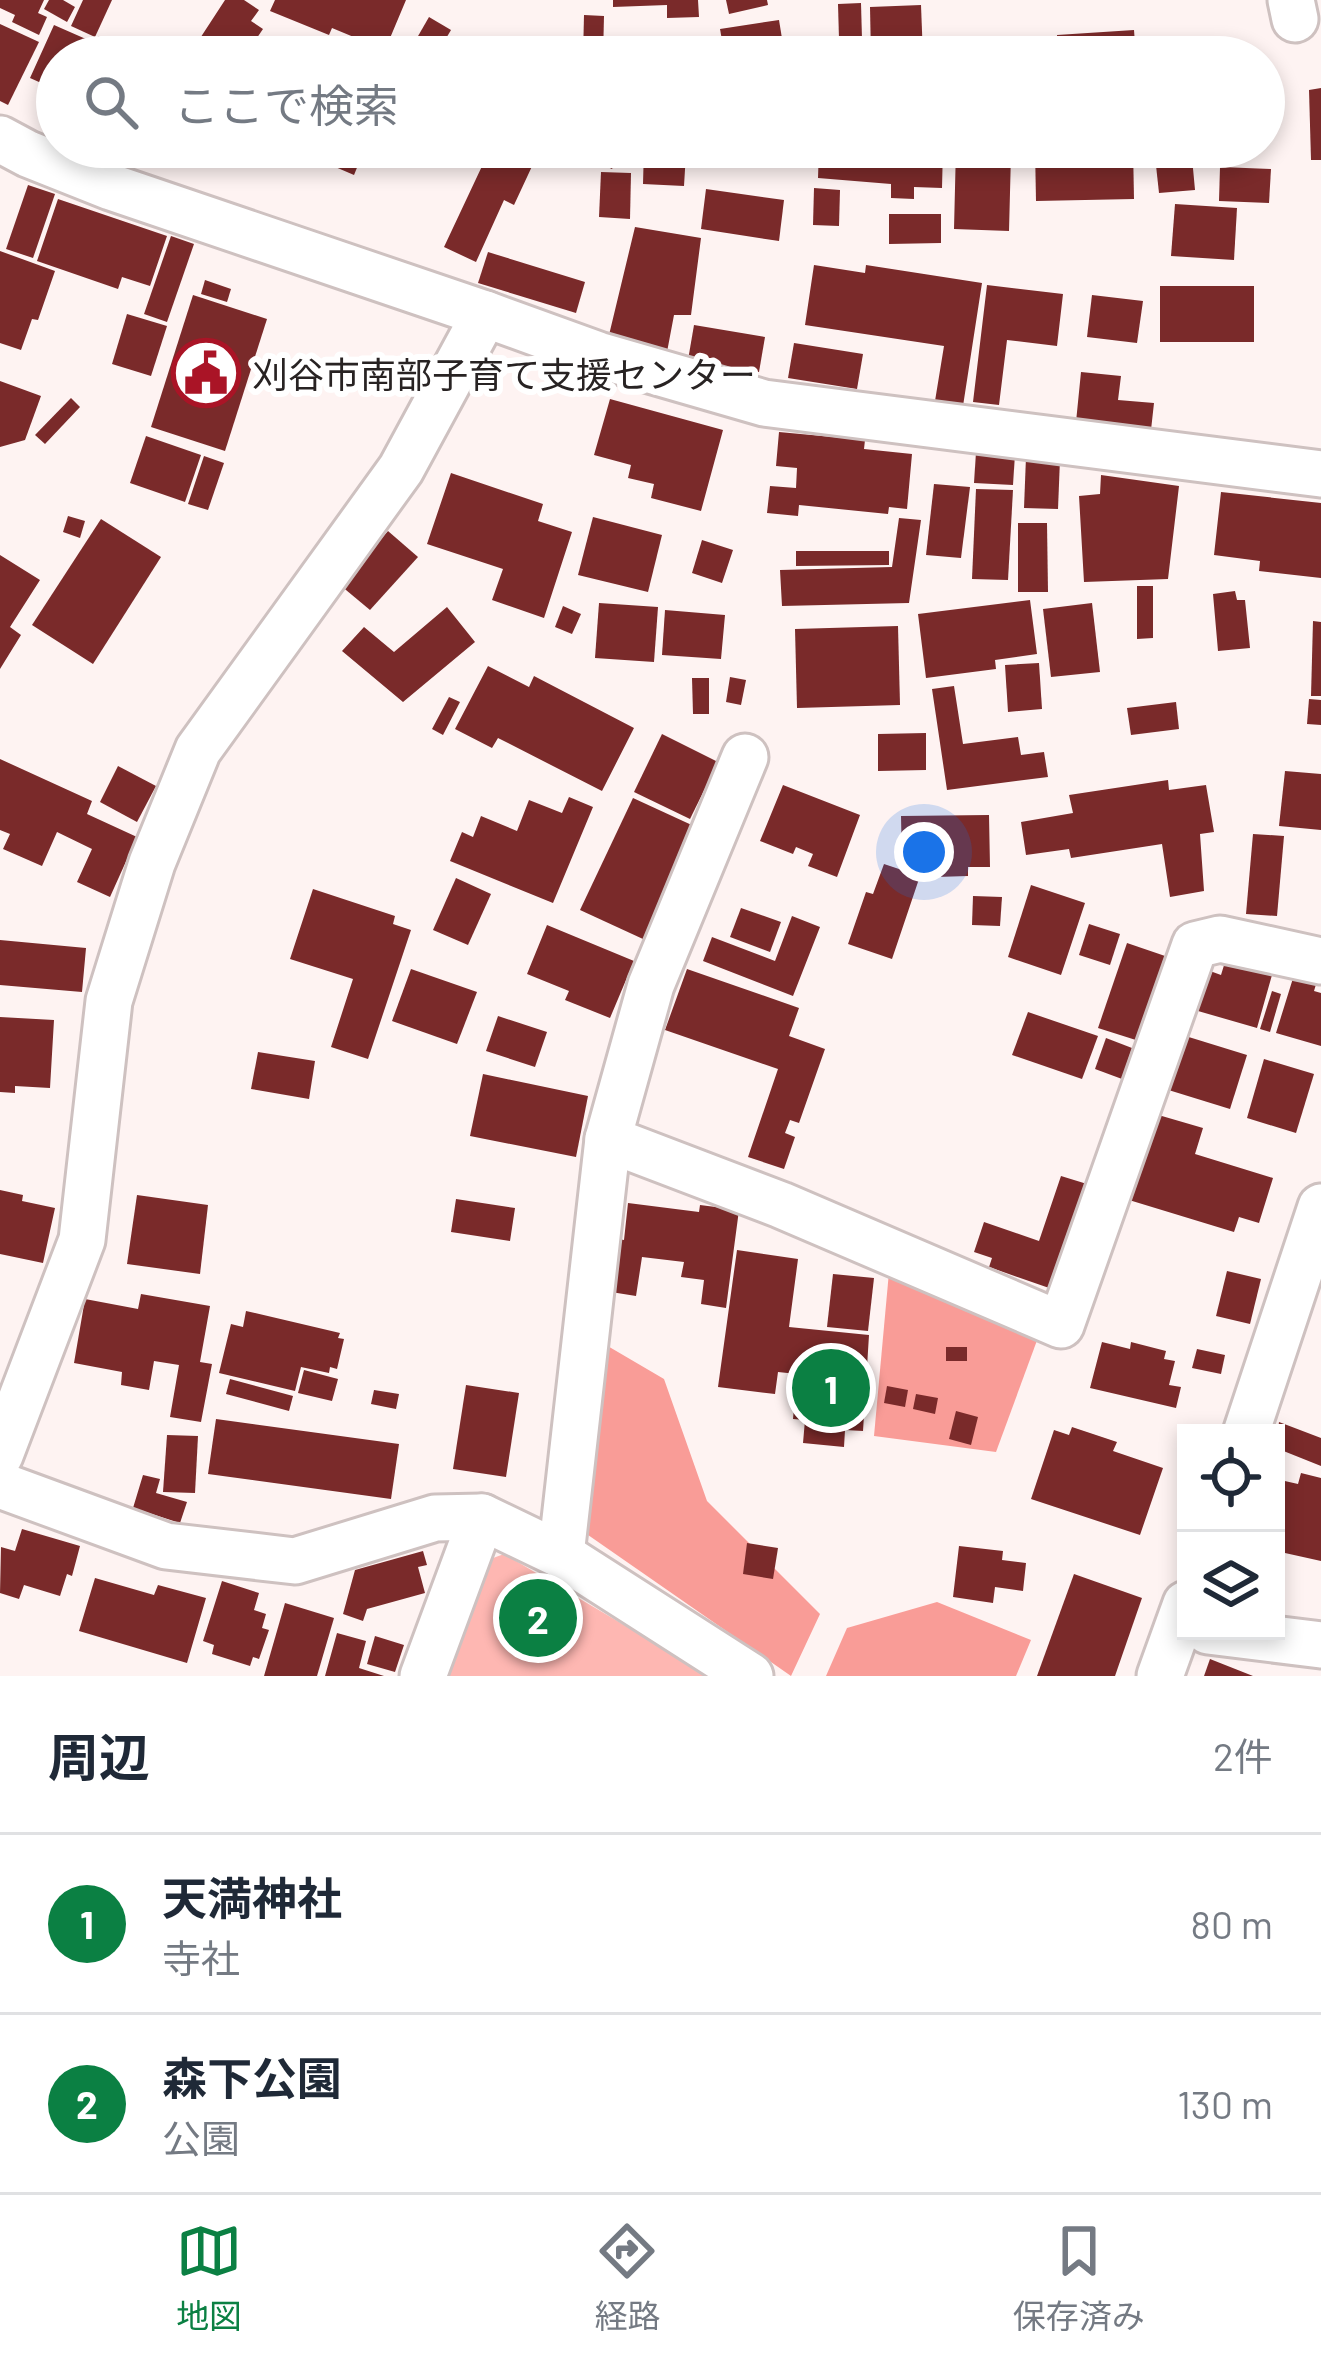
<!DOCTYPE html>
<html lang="ja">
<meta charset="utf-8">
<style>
:root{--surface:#fff;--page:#f2f2f3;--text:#1f2937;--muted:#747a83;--line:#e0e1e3;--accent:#0b8043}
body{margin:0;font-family:Barlow,"Noto Sans JP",sans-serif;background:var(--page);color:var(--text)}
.controls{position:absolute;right:36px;bottom:36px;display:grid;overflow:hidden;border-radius:0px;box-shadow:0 6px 18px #0003}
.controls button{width:108px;height:108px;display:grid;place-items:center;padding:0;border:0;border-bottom:3px solid var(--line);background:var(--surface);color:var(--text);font:60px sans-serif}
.you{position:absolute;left:924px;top:852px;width:42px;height:42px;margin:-30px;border:9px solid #fff;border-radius:50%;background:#1a73e8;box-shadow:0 0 0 18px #1a73e833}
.badge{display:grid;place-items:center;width:78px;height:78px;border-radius:50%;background:var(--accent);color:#fff;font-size:39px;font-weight:700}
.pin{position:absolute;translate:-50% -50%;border:6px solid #fff;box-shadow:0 3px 12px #0006}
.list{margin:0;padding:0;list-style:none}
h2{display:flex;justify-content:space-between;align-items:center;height:156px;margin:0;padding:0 48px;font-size:51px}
h2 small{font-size:39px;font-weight:400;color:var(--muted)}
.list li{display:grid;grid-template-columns:78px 1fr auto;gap:36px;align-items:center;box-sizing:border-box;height:180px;padding:0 48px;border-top:3px solid var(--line)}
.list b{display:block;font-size:45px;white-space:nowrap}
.list p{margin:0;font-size:39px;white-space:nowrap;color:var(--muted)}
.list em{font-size:39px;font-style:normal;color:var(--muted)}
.icon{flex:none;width:66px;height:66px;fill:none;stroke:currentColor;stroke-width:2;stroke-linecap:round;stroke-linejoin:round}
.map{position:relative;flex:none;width:1321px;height:1676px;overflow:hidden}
.search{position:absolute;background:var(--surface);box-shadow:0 6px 18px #0003;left:36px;right:36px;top:36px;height:132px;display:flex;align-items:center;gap:30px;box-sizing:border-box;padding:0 42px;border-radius:66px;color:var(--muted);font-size:45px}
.sheet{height:516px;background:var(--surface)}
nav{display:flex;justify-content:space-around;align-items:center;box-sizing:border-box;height:168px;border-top:3px solid var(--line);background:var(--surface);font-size:33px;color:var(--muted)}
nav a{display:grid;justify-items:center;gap:6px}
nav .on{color:var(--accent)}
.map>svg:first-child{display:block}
.green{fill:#feb7b2}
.forest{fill:#f99c97}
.building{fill:#7a2a2a}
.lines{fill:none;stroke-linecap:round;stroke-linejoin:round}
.minor-casing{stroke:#cec1c0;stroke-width:51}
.minor{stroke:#fff;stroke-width:45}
.labels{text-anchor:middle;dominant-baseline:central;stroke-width:12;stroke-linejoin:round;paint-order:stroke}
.poi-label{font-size:36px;fill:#282323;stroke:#fff;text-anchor:start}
</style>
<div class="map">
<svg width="1321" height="1676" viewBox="0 0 1321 1676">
<rect width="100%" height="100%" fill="#fef3f2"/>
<path class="green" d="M504,1554L710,1676H443L485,1561Z"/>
<g class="forest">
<path d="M889,1272L1039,1335L996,1452L874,1436Z"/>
<path d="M594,1338L664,1379L707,1501L820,1614L791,1676L578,1528Z"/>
<path d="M937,1602L1031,1640L1016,1676H826L847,1628Z"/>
</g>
<g class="building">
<path d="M0,0H44L38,13L47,17L39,35L12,22L15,15L0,8Z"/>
<path d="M49,0H63L75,7L67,22L44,9Z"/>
<path d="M83,0H112L95,37L71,26Z"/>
<path d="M225,0H244L259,10L251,21L263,29L244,57H212L195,46Z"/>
<path d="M275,0H406L385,50L332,28L329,35L270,11Z"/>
<path d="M613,0H698L699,17L667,18V5L613,7Z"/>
<path d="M726,0H767L768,5L729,14Z"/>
<path d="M861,3L862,39H839L838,4Z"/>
<path d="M921,5L923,57H871L870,7Z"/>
<path d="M584,15L604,16L603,57H583Z"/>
<path d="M429,17L451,30L435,57H406Z"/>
<path d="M779,20L785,57H725L720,29Z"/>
<path d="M0,24L39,42L8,105L0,101Z"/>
<path d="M54,25L95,43L98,36L146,57H57V90L30,78Z"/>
<path d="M1134,30L1136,57H1064V50H1058L1057,35Z"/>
<path d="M1000,47V57H934V48Z"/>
<path d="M1321,88V160H1311L1309,90Z"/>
<path d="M324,147H361L365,148L354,175L319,160Z"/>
<path d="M491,147H541L514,205L504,200L476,262L444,247Z"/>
<path d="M563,147H623L612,169Z"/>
<path d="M644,147H790V157L686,153L684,186L643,184Z"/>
<path d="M819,147H943L942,188L914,187V199L891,198V184L818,178Z"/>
<path d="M956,147H983V154H1011L1009,231L954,229Z"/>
<path d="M1133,147L1134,199L1036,201L1035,148Z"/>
<path d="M1154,147H1191L1195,190L1159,193Z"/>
<path d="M1220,167L1271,169L1269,203L1219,201Z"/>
<path d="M601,172L631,173L630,219L599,217Z"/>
<path d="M28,185L55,194L33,258L6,249Z"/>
<path d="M814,188L840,190L839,226L813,225Z"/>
<path d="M706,189L784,200L779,241L701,229Z"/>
<path d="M58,199L167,236L150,286L122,277L118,289L37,261Z"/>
<path d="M1175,204L1237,208L1234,260L1171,256Z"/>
<path d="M889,214H941V243L889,244Z"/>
<path d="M635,227L701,238L691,315H674L667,352L609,335Z"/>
<path d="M171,236L194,244L167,322L144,314Z"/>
<path d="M0,251L55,271L38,320L32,319L21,350L0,343Z"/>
<path d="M488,252L585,282L576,313L478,283Z"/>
<path d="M814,265L865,273L866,265L982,283L963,406L935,401L944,346L805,325Z"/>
<path d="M205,280L231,289L227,302L201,294Z"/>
<path d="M987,285L1063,294L1057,346L1007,340L999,405L973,402Z"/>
<rect x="1160" y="286" width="94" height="56"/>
<path d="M193,295L267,319L225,451L151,427Z"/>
<path d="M1092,295L1143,301L1137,343L1087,337Z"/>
<path d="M127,314L167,326L151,376L112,364Z"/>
<path d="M694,325L765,337L759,372L688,360Z"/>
<path d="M794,343L863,354L857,389L788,378Z"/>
<path d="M1081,372L1121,376L1118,400L1154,403L1151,430L1076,422Z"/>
<path d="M0,381L41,396L25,440L0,447Z"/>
<path d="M71,398L80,407L45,444L35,435Z"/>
<path d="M610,399L723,430L701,511L651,498L654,484L628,478L631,465L594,455Z"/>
<path d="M779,432L865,440L864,449L912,454L907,509L889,507L888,514L799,505L798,516L767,513L770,486L796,488L797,468L776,466Z"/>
<path d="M146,436L201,455L185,502L130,483Z"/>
<path d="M976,452L1015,454L1013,485L974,483Z"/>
<path d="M204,456L224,463L208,510L188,504Z"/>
<path d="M1026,457L1060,459L1058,509L1024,508Z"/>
<path d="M451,473L543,504L538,521L572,532L544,618L492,600L503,569L427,544Z"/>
<path d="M1101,475L1179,486L1168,579L1084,582L1079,496L1100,494Z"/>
<path d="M934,484L970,487L961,558L926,555Z"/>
<path d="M976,489L1013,490L1008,580L972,579Z"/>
<path d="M1221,492L1321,503V578L1259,571L1260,561L1214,555Z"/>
<path d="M68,516L85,521L80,538L63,532Z"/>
<path d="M593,517L662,535L648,592L578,575Z"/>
<path d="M899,518L921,520L909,603L782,606L780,570L892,567Z"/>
<path d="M101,519L161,557L93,664L32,625Z"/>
<path d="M1018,523H1047L1048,592H1018Z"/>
<path d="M388,531L418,557L370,610L340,585Z"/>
<path d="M702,540L733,550L722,583L692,573Z"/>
<path d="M796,551H889V565L796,566Z"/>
<path d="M0,555L40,580L10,627L21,635L0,669Z"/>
<path d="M1137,586H1153V638L1137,639Z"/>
<path d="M1235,591L1237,600H1245L1250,648L1218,651L1213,594Z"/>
<path d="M1030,600L1037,654L995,660L996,669L926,678L918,614Z"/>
<path d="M599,603L658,607L654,662L595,658Z"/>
<path d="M1092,603L1100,672L1051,677L1043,609Z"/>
<path d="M563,606L581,614L572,634L555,627Z"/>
<path d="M447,607L475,642L403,702L342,651L364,627L394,652Z"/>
<path d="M665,610L725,615L721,659L662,655Z"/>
<path d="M1313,621L1321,622V696H1311Z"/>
<path d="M898,626L900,705L797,708L795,629Z"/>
<path d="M1039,663L1042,709L1008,712L1005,665Z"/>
<path d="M488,666L529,687L534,676L634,728L602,791L498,738L492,748L455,729Z"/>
<path d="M730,677L746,680L741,705L726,702Z"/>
<path d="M692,678H709V714H693Z"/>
<path d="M954,686L963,744L1018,737L1021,755L1044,752L1048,777L947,790L932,689Z"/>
<path d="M449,697L460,702L443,735L432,729Z"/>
<path d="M1309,699L1321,700V725L1307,724Z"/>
<path d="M1176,702L1179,729L1131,735L1127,708Z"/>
<path d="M926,733V770L878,771V734Z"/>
<path d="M662,734L718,762L690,819L634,792Z"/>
<path d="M0,759L92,801L87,814L137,837L110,897L77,882L92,849L57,832L42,866L3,849L10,834L0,830Z"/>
<path d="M118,766L156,786L137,822L100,802Z"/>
<path d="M1285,771L1321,774V830L1279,826Z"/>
<path d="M1168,780L1169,790L1206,785L1214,832L1200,834L1204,891L1170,897L1162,844L1071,858L1069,849L1026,855L1021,822L1073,813L1069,795Z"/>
<path d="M783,785L860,815L837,877L808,866L813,854L796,847L793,854L760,841Z"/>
<path d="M569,797L593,807L553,903L450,861L462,832L473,837L481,816L517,831L529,800L562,813Z"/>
<path d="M633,798L696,827L643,939L580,910Z"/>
<path d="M989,815L990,867H968V876L936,877V864H902L901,816Z"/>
<path d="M1253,834L1284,836L1277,916L1246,914Z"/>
<path d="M884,864L920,876L892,959L848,944L866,892L873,894Z"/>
<path d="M456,878L491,894L468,945L433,930Z"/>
<path d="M1031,885L1085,903L1061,975L1008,957Z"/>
<path d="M313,889L395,916L393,924L411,930L368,1059L331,1047L353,979L290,959Z"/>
<path d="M973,896L1002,897L1000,926L972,925Z"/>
<path d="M741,908L781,922L770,952L730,937Z"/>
<path d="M792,916L820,927L793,996L703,961L712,937L775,961Z"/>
<path d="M1089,924L1120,934L1110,965L1079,955Z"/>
<path d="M547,925L634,961L610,1018L565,1000L569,991L527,974Z"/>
<path d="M0,940L86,948L82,992L0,985Z"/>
<path d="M1127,943L1168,957L1139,1041L1098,1028Z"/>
<path d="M1225,962L1272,975L1257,1028L1198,1011L1210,971L1221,975Z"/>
<path d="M411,969L477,992L457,1044L392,1021Z"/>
<path d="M687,969L799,1008L789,1036L825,1049L799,1123L790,1120L785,1133L795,1137L784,1169L748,1157L778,1069L665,1030Z"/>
<path d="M1294,975L1317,981L1314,991L1321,993V1046L1276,1033Z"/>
<path d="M1272,991L1281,994L1270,1032L1260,1029Z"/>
<path d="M1028,1012L1098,1036L1082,1079L1012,1055Z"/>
<path d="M498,1016L547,1032L535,1067L486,1051Z"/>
<path d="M0,1017L54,1020L50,1088L15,1086V1093L0,1092Z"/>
<path d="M1179,1034L1247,1055L1230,1109L1162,1088Z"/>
<path d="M1106,1038L1132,1048L1122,1079L1095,1069Z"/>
<path d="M258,1052L315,1061L309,1099L251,1089Z"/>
<path d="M1264,1059L1314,1074L1296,1133L1247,1118Z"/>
<path d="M483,1074L588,1096L576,1157L470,1136Z"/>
<path d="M1155,1114L1203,1128L1195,1154L1273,1178L1259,1223L1239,1217L1234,1232L1129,1200Z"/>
<path d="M1061,1176L1087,1184L1052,1289L989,1267L992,1258L974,1252L984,1222L1039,1241Z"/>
<path d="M0,1190L23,1195L22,1201L55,1208L43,1263L0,1254Z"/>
<path d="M137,1195L208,1205L200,1274L127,1264Z"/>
<path d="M456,1199L515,1208L510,1241L451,1232Z"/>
<path d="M628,1203L699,1212L700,1205L739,1210L726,1308L701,1304L704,1280L681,1277L684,1262L642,1257L636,1296L611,1292L612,1238L624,1240Z"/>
<path d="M737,1250L798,1259L789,1327L869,1335L863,1431L845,1430L844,1447L803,1443L805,1420L793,1419L797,1374L778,1372L775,1394L718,1387Z"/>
<path d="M1227,1271L1261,1279L1250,1324L1216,1316Z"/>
<path d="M833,1274L874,1278L868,1331L827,1327Z"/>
<path d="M141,1294L210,1306L200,1362L212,1364L201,1422L170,1417L179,1365L154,1361L149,1390L121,1385L122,1372L74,1363L85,1299L138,1309Z"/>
<path d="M246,1311L340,1333L338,1338L344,1339L337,1369L330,1367L329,1373L301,1367L295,1391L219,1373L231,1324L243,1327Z"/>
<path d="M1102,1342L1130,1349L1131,1342L1166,1351L1164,1359L1175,1361L1169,1385L1181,1387L1176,1408L1090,1388Z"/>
<rect x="946" y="1347" width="21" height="14"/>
<path d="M1197,1349L1225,1355L1221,1374L1192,1368Z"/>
<path d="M304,1370L338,1379L332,1401L298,1393Z"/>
<path d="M230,1379L293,1396L289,1411L226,1394Z"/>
<path d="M466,1385L519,1393L506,1477L453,1469Z"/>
<path d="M887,1386L908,1390L905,1407L884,1403Z"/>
<path d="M374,1390L399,1394L396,1409L371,1404Z"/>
<path d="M916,1394L938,1398L935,1414L913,1409Z"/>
<path d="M956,1411L978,1417L971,1445L949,1439Z"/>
<path d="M216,1419L399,1444L391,1499L208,1474Z"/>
<path d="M1279,1422L1321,1438V1466L1276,1448Z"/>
<path d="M1072,1427L1117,1442L1113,1451L1163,1468L1140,1535L1031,1499L1054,1430L1069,1435Z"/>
<path d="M167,1435L198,1436L195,1493L163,1492Z"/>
<path d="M1301,1473L1321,1478V1561L1276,1551V1479L1298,1484Z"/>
<path d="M143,1475L160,1479L156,1493L187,1502L180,1523L133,1508Z"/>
<path d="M22,1529L80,1546L72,1576L67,1574L60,1596L24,1585L19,1599L0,1593L1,1547L15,1551Z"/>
<path d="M747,1543L778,1548L773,1579L743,1574Z"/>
<path d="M959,1546L1003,1551L1002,1560L1026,1563L1023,1591L995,1587L993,1603L953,1597Z"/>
<path d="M423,1551L427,1565L418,1567L425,1593L367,1609L363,1621L343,1614L355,1570Z"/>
<path d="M1074,1574L1142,1598L1115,1676H1037Z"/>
<path d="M95,1578L154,1595L158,1585L206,1598L187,1663L79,1631Z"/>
<path d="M222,1581L259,1593L254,1610L266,1614L262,1628L269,1630L259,1659L253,1657L250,1666L212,1654L214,1645L203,1641Z"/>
<path d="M285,1603L334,1618L317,1676H264Z"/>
<path d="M337,1633L366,1641L359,1668L384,1676H325Z"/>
<path d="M375,1636L404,1645L395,1672L367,1664Z"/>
<path d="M1210,1659L1253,1676H1204Z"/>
</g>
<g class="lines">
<g class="minor-casing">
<g id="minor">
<path d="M1291,0L1295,19"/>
<path d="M0,139L28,154L111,187L485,314L401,469L198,750L152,863L109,1001L82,1240L0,1455"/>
<path d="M485,314L598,355L764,403L1321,474"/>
<path d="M608,1139L781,1205L1061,1325L1195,945L1220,939L1321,961"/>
<path d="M1246,1433L1321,1207"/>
<path d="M0,1485L166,1546L295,1561L435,1518L482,1517L561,1555L750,1676"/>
<path d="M561,1555L608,1139L651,985L745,757"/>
<path d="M1208,1631L1321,1645"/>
<path d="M423,1676L482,1517"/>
<path d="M1160,1676L1186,1604"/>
</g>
</g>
<use href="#minor" class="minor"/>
</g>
<defs>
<g id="civic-ring" transform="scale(3.45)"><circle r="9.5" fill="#fff" stroke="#aa1426" stroke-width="1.5"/><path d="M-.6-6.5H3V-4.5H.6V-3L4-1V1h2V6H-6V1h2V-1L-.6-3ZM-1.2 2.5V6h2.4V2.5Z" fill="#aa1426"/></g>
</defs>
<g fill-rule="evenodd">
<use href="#civic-ring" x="206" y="373"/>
</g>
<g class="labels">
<g class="poi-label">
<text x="252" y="373">刈谷市南部子育て支援センター</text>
</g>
</g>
</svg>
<div class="controls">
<button><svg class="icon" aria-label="locate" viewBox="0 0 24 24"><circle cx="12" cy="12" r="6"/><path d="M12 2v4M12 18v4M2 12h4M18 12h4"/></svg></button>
<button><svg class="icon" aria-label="layers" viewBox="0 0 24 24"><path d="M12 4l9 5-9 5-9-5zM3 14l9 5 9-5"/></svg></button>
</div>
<div class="you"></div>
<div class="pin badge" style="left:831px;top:1388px">1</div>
<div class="pin badge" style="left:538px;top:1618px">2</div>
<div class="search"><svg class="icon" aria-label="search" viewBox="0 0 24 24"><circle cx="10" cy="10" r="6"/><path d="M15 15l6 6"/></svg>ここで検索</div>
</div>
<section class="sheet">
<h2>周辺<small>2件</small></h2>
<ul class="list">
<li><span class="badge">1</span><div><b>天満神社</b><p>寺社</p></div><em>80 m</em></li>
<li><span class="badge">2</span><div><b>森下公園</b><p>公園</p></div><em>130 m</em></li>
</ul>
</section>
<nav>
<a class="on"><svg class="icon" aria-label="map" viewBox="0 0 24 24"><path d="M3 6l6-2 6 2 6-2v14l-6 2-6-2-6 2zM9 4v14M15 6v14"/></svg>地図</a>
<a><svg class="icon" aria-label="directions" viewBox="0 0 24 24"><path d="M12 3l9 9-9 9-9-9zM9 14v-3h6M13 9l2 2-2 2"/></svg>経路</a>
<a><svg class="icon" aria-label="saved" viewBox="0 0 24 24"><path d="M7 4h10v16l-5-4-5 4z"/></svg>保存済み</a>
</nav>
